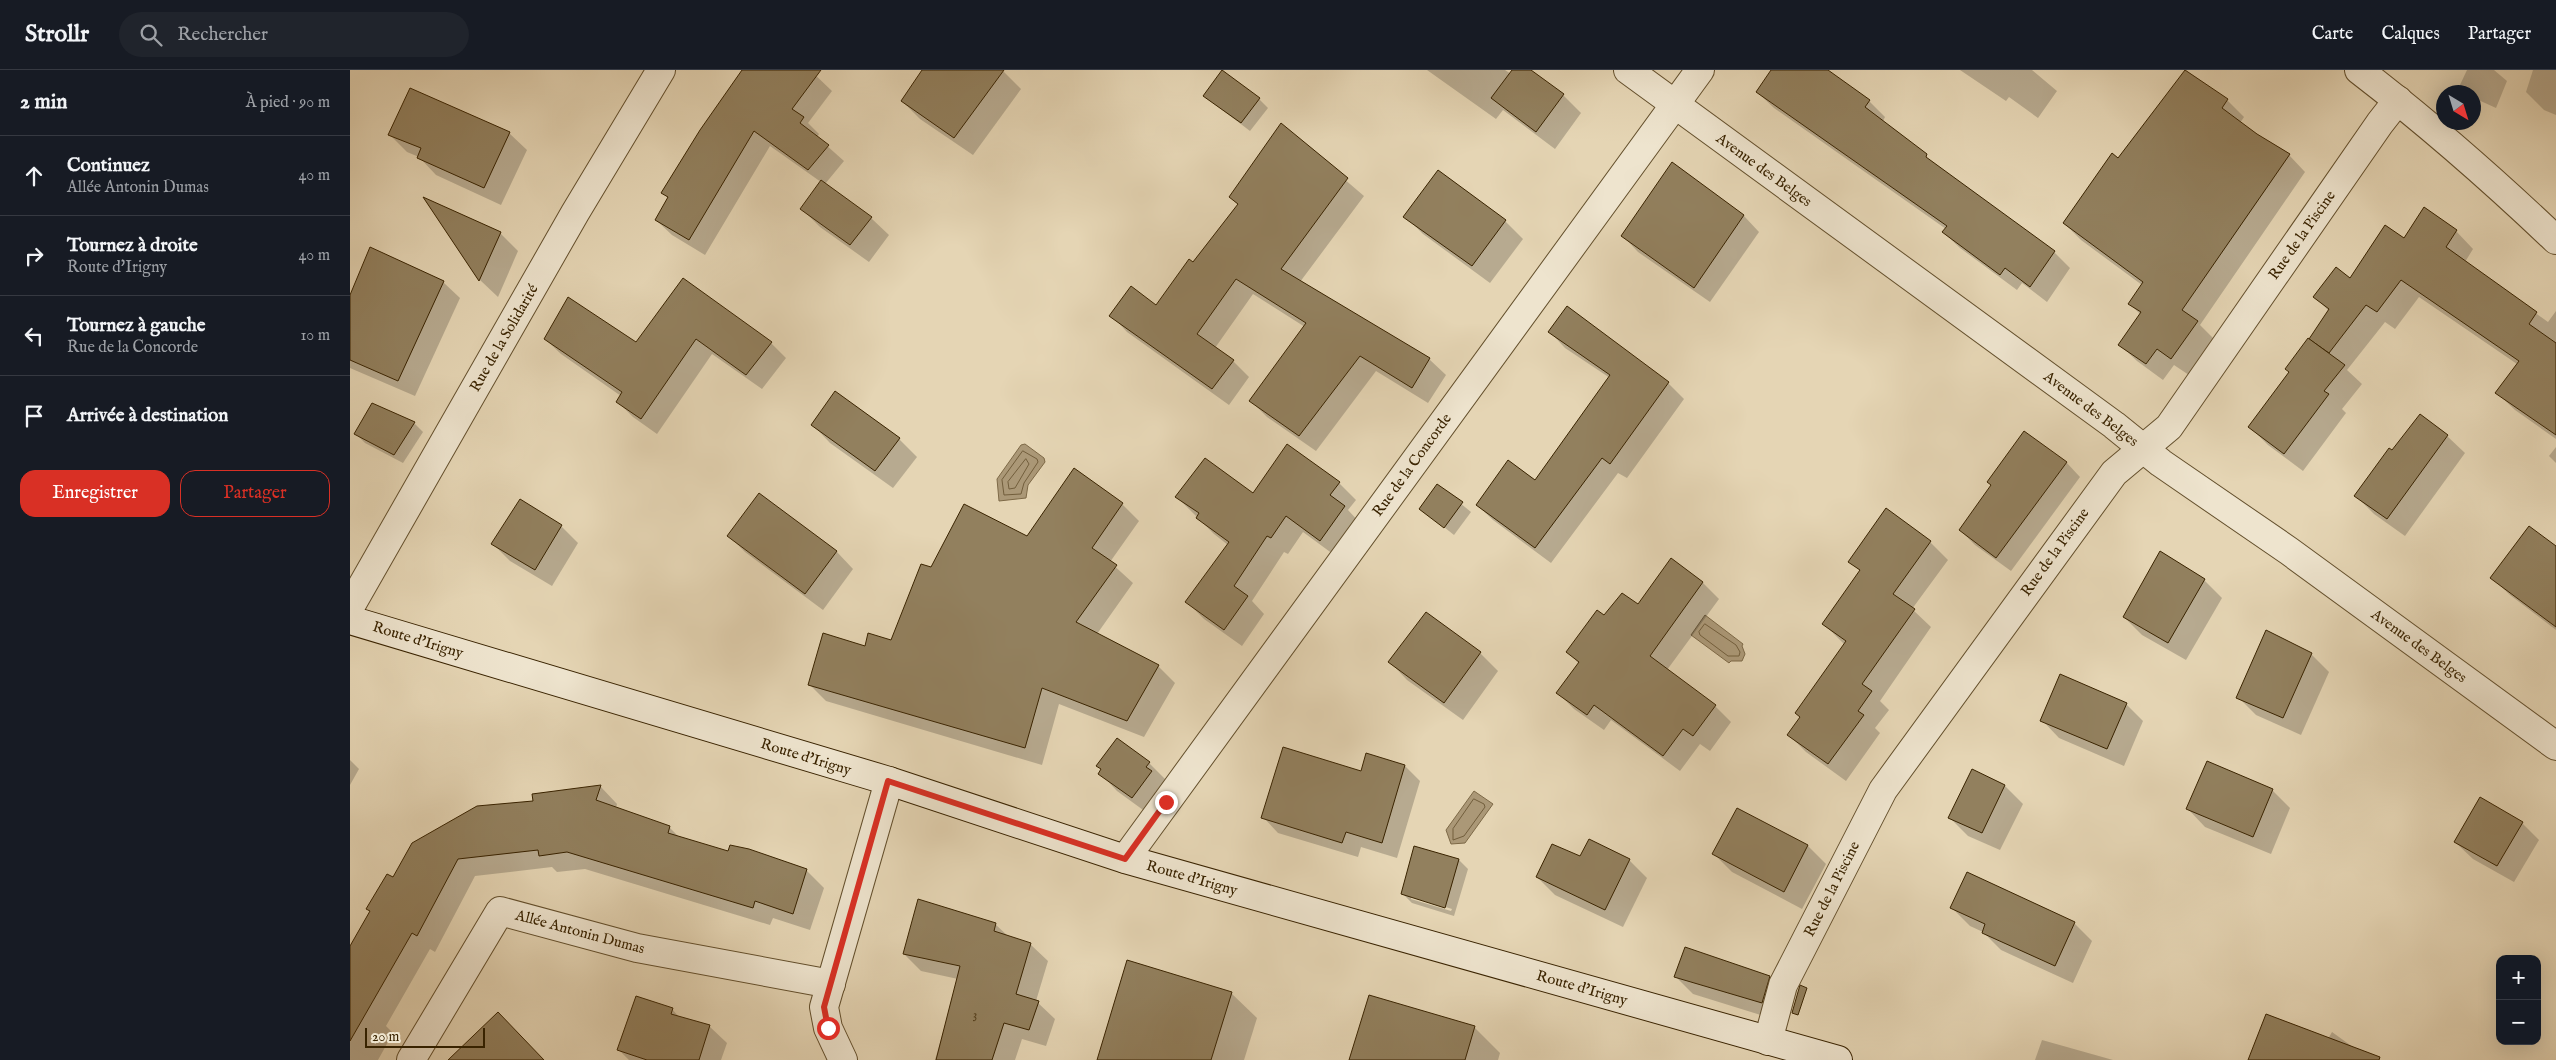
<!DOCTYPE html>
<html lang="fr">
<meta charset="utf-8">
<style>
:root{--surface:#171b24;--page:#20242c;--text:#f1f3f6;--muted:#9ea1a6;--line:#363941;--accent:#d93025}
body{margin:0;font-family:"IM FELL English",serif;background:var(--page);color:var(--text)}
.controls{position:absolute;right:15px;bottom:15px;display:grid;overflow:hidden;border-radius:10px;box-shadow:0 5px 20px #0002}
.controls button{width:45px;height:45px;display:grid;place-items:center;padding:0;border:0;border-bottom:1px solid var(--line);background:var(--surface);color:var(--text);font:25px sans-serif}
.compass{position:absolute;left:2086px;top:15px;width:45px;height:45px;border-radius:50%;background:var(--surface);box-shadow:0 5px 20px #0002;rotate:142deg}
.scale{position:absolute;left:15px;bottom:12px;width:120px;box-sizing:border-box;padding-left:5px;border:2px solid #392300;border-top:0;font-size:14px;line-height:18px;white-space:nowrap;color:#392300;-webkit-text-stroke:4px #eee4ce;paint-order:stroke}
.stop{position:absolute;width:15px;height:15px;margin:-11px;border:4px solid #d93025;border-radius:50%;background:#fff}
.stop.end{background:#d93025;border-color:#fff;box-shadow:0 1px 5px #0008}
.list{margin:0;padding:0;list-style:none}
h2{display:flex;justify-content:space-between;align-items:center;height:65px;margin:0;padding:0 20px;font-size:21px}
h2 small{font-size:16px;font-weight:400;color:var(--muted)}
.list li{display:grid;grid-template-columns:32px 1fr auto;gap:15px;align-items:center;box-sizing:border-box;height:80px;padding:0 20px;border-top:1px solid var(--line)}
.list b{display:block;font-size:19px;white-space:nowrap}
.list p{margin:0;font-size:16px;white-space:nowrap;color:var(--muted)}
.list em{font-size:16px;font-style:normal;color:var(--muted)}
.actions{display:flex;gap:10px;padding:15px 20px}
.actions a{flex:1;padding:11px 0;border:1px solid var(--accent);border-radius:15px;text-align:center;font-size:18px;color:var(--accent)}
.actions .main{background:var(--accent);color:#fff}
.icon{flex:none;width:28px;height:28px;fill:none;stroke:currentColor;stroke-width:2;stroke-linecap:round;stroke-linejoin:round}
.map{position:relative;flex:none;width:2206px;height:990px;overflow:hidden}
header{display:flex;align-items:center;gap:30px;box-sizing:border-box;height:70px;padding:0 25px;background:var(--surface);border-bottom:1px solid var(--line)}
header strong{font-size:24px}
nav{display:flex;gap:28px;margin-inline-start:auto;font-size:18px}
.search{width:350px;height:45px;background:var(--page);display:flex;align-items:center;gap:12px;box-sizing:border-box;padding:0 18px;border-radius:28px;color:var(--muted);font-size:19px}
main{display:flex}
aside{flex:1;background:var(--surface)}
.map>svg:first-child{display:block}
.water{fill:#ab9877;stroke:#7d6947}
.shadow{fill:#0003;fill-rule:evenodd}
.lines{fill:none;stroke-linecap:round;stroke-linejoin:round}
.shore{stroke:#725e3c;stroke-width:1}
.building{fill:#92805e;stroke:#392300}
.street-casing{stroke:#64502d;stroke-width:30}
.secondary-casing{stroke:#392300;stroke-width:30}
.street{stroke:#eee4ce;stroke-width:28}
.secondary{stroke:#eee4ce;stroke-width:28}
.route{stroke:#d93025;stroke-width:6}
.labels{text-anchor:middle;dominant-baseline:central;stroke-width:4;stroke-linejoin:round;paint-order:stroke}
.number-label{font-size:12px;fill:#4f3a18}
.street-label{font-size:15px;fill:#392300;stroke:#eee4ce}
</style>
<header>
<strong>Strollr</strong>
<div class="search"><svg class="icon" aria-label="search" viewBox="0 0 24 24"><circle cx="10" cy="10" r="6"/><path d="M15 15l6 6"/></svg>Rechercher</div>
<nav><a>Carte</a><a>Calques</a><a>Partager</a></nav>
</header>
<main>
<aside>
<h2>2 min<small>À pied · 90 m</small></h2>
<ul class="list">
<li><svg class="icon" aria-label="ahead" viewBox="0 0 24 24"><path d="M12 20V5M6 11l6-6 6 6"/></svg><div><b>Continuez</b><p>Allée Antonin Dumas</p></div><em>40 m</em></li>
<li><svg class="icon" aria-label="right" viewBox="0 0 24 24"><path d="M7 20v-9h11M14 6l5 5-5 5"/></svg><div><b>Tournez à droite</b><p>Route d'Irigny</p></div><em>40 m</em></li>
<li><svg class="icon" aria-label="left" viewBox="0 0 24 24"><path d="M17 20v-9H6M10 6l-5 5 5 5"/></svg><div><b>Tournez à gauche</b><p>Rue de la Concorde</p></div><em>10 m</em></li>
<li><svg class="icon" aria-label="arrive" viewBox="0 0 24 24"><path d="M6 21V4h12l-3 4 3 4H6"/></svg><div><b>Arrivée à destination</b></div></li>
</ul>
<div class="actions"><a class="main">Enregistrer</a><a>Partager</a></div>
</aside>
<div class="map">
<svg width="2206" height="990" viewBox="0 0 2206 990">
<rect width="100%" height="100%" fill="#e5d5b4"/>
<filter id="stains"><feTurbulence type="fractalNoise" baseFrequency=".004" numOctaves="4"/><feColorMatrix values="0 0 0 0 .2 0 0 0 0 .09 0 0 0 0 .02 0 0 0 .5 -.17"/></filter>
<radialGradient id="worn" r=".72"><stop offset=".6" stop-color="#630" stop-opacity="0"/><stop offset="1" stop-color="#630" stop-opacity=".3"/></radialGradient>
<g class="water">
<path d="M675,374L694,388L695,392L678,415L676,428L649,431L647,409L671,375Z"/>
<path d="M1355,545L1393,574L1392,576L1395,584L1392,591H1381L1379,593L1341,565Z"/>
<path d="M1124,721L1143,734L1115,773L1101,774L1096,760Z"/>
</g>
<g class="shadow">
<path d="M393,0H460L482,21L458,53L469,64L467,67L494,91L475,114L521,148L539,165L519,192L470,157L452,139L471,112L420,76L355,185L322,165L306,150L319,129L313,123Z"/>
<path d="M574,0H652L671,19L623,85L570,49L552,31Z"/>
<path d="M1077,0H1155L1161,4L1164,0H1179L1213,25L1231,43L1205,79L1153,40L1146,49Z"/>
<path d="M1423,0H1468L1519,31L1535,47L1533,51L1590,99L1704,182L1720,198L1697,232L1672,213L1667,220L1610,178L1593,162L1596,159L1424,38L1407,22Z"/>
<path d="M1610,0H1682L1707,21L1688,48L1659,27L1656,31Z"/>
<path d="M2117,0H2144L2157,11L2146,38L2124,28V22H2115L2109,17Z"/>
<path d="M2183,0H2206V45L2194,40L2176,22Z"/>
<path d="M854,26L909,29L918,38L900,61Z"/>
<path d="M1877,30L1894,47L1890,53L1939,85L1955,102L1850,255L1864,269L1839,305L1824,295L1813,310L1787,291L1770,275L1791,245L1779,233L1792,215L1731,170L1714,153L1768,89Z"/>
<path d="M931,55L1014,126L950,212L1079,289L1096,305L1078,333L1026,301L966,381L917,347L901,331L955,257L903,224L865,278L883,291L899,307L879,335L777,262L761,245L807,236L888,135L880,127Z"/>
<path d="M159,63L177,80L151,135L86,105L69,87L57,82L39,64Z"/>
<path d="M1322,94L1394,146L1409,162L1360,232L1288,182L1273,166Z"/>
<path d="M76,130L150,163L168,181L148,227L130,210Z"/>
<path d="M1055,146L1155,151L1173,169L1140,213L1073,164Z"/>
<path d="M2106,161L2123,179L2115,192L2198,252L2206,241V369L2165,340L2147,323L2167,294L2069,227L2045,259L2035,252L1997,300L2012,314L1992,339L1996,343L1953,401L1918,375L1900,357L1965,275L1979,241L1965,227L2000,209L2054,169Z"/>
<path d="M333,209L421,273L436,288L412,319L362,284L307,364L283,347L268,332L271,326L211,284L195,269L286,274Z"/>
<path d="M93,212L110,228L65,326L0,298V228Z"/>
<path d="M1200,262L1318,313L1334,329L1277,408L1268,403L1201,493L1143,450L1127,435L1186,412L1260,308L1215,278Z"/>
<path d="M64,353L73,362L53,393L15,373L6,364Z"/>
<path d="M463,355L549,369L567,387L543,418L480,373Z"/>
<path d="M2097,366L2115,383L2055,466L2024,444L2006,426Z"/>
<path d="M2206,377V393L2199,386Z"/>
<path d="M1716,392L1730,407L1661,501L1625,475L1610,460Z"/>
<path d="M989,413L1006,430L998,440L1011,454L987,487L953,462L938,484L934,482L902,531L914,544L892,576L854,549L837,532L878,475L864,464L827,427L903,424Z"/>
<path d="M1088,415L1121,442L1104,465L1070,438Z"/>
<path d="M409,425L487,482L503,499L473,540L395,482L379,466Z"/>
<path d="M170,431L211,456L228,473L202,516L160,491L143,474Z"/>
<path d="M772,434L789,451L760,492L783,513L747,564L808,596L825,613L794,667L709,634L692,695L476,631L459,614L515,577L542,571L581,499Z"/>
<path d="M1580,472L1598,490L1562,539L1581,557L1530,631L1539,640L1525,658L1530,663L1496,711L1456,682L1439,665L1495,575L1474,554L1511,502L1500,492Z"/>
<path d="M2206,477V560L2160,525L2142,508Z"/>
<path d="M1854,510L1872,528L1836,590L1792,565L1774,547Z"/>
<path d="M1352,512L1369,529L1317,600L1365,636L1381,652L1360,681L1350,674L1330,701L1261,650L1254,660L1224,639L1208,623L1229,594L1218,582L1254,546Z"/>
<path d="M1130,583L1148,601L1113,650L1057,610L1040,592Z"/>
<path d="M1961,584L1979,602L1951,665L1906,645L1888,627Z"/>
<path d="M1776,634L1793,651L1774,696L1709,668L1692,650Z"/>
<path d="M767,670L799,693L817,711L800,745L767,721L750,703L752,700L748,696Z"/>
<path d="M0,690L9,699L0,715Z"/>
<path d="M1857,693L1923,721L1940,738L1921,784L1855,757L1838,739Z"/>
<path d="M1055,696L1070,711L1047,788L1011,777L1008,787L928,763L913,747L1012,702Z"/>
<path d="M1622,700L1655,716L1673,734L1650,780L1618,766L1600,748Z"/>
<path d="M250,716L267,734L266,738L319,757L331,769L379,783L456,800L474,818L460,860L423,848L420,855L235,799L207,802L202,797L125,806L85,882L80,879L36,956L43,963L28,990H0V878L21,842L17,839L44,808L184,732Z"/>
<path d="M1387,740L1458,776L1476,794L1452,839L1382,802L1364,784Z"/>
<path d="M2172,753L2189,770L2164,812L2123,789L2105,772Z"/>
<path d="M1065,778L1109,790L1118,799L1104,846L1062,833L1053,824ZM1061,826L1102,839L1101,841L1061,829Z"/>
<path d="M1279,790L1297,808L1273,857L1205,825L1187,807Z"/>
<path d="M1602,838L1724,853L1742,871L1723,913L1651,880L1633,862L1620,856Z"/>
<path d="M645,854L659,867L680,874L698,891L686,931L705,949L696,976L672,969L665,990H585L608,909L571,901L554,884Z"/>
<path d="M1325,906L1420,907L1438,925L1430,951L1343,924Z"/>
<path d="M881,923L907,948L894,990H748Z"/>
<path d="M322,939L330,948L359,956L377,973L371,990H279L268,979Z"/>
<path d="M1124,957L1150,983L1148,990H1000Z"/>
<path d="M1982,962L2021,990H1899L1978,969Z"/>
<path d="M1692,970L1763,990H1685Z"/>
</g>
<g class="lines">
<g class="shore">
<path d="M673,381L687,389L688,392L674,413L671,424L654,425L652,410Z"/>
<path d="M676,389L679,394L665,418L659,419L658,412Z"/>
<path d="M1355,554L1386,575L1390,582L1389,586H1378L1350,565L1349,562Z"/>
<path d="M1124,729L1134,734L1135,737L1114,766L1103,770V759Z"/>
</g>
</g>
<g class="building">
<path d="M392,0H471L442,39L454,47L450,53L479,75L458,100L404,61L339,170L305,150L318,127L311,123L350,60Z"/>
<path d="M572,0H654L604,68L551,31Z"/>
<path d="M872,0L910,28L891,53L853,26Z"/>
<path d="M1162,0H1181L1214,24L1186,62L1141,28Z"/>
<path d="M1421,0H1478L1520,30L1515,37L1577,84L1576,87L1705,181L1680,217L1655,198L1650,205L1592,162L1597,156L1406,22Z"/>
<path d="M1835,0L1878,29L1872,38L1907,64L1940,84L1832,240L1848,251L1821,289L1807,279L1796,294L1768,275L1791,242L1778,234L1793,212L1713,153L1762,83L1768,88Z"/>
<path d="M60,18L160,62L134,118L67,88L71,78L38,65Z"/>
<path d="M931,53L998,108L931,199L1080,288L1062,318L1010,286L949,366L899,331L956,253L886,209L847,264L884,290L862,319L759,246L781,216L806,235L839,189L843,192L888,134L879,127Z"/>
<path d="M1322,92L1394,145L1344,218L1271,166Z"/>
<path d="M1088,100L1156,150L1122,196L1053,147Z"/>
<path d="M471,110L522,147L500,175L450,139Z"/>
<path d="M73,127L151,162L129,211Z"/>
<path d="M2074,137L2107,160L2096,177L2187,242L2179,254L2206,273V365L2145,323L2169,291L2051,210L2027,242L2016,235L1979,283L1959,269L1979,239L1963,227L1986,197L2000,208L2035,155L2054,168Z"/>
<path d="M20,177L94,211L48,311L0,290V225Z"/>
<path d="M333,208L422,272L396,305L346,269L291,349L266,332L272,322L194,269L218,227L286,272Z"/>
<path d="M1217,236L1319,312L1260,394L1252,388L1185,478L1126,435L1158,390L1185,410L1260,305L1198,262Z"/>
<path d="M1958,268L1995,295L1974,321L1979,324L1934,384L1898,357L1939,302L1935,299Z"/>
<path d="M485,321L550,368L525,401L461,355Z"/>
<path d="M22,333L65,352L44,385L4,364Z"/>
<path d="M2070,344L2098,365L2037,449L2004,426L2039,378L2042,380Z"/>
<path d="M1674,361L1717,392L1646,488L1609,460L1641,415L1637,412Z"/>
<path d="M937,374L990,412L980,425L995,436L970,471L936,446L921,468L917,466L884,516L898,526L874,560L835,532L879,472L846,448L849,443L825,427L855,388L903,423Z"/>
<path d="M724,398L773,433L742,478L767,495L726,552L809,595L777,651L692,618L675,678L458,615L473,563L515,576L518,563L541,570L571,494L581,497L614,434L677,466Z"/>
<path d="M1087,414L1113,432L1094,458L1069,439Z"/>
<path d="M409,423L487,481L455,524L377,466Z"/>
<path d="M170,429L212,455L185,500L141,474Z"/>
<path d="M1536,438L1581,471L1543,524L1565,539L1512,614L1522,621L1508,641L1514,645L1478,694L1437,665L1450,647L1445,643L1496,571L1472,554L1510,500L1498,492Z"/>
<path d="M2179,456L2206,476V557L2140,508Z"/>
<path d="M1810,481L1855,509L1818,573L1773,547Z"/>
<path d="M1321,488L1353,512L1300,586L1366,635L1343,666L1333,659L1313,686L1244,635L1237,645L1206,623L1229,592L1216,582L1247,540L1254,545L1272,523L1288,534Z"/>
<path d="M1076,542L1131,582L1094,633L1038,592Z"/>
<path d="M1916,560L1962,583L1933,648L1886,628Z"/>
<path d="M1710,604L1777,633L1757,679L1690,651Z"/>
<path d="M767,668L800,692L796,697L802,701L782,728L748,704L751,699L746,696Z"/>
<path d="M933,677L1011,701L1016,683L1055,695L1032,773L996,762L992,773L911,748Z"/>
<path d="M1857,691L1923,719L1903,767L1836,739Z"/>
<path d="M1622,699L1655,715L1632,763L1598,748Z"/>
<path d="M251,715L246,730L320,756L318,763L378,781L380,775L399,779L457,799L443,844L405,831L403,838L217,782L189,786L188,780L108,789L67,866L62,863L0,971V876L20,841L16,839L37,804L43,807L62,773L127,736L183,731L182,724Z"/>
<path d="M2130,727L2173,752L2147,796L2104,772Z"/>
<path d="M1387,738L1458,775L1434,822L1362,784Z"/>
<path d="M1239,769L1280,789L1255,840L1186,807L1202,774L1230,786Z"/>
<path d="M1064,776L1109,789L1095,838L1051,824Z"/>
<path d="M1617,802L1725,852L1705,896L1632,863L1635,854L1600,838Z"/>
<path d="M568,829L646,853L644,861L681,873L666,924L689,931L679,960L654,953L642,990H586L610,896L553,884Z"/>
<path d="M1335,877L1420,906L1412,933L1324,907Z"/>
<path d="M777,890L882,922L861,990H747Z"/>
<path d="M1450,915L1457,918L1448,945L1442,943Z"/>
<path d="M1019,925L1125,956L1115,990H999Z"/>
<path d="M286,926L323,938L321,944L360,955L349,990H297L267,980Z"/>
<path d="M148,942L194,990H98Z"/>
<path d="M1916,944L2030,987L2029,990H1898Z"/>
</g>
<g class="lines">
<g class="street-casing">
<g id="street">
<path d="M1278,0L1764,355L1811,393L1939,481L2206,676"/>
<path d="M2009,0C2078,53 2143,110 2206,170"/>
<path d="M0,537L225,143L311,0"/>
<path d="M775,789L1350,0"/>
<path d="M1418,971L1433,915L1533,720L1764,403L1819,357L2030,53L2048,30"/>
<path d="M61,990L150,841L287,878L481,914"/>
<path d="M493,990L478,958L474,937L539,711"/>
</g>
</g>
<g class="secondary-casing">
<path id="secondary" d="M0,550L539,711L775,789L1488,990"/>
</g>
<use href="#street" class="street"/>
<use href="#secondary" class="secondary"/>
</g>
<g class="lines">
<path class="route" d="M478,958L474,937L538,711L775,789L816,732"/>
</g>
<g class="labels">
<g class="number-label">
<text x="625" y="944">3</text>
</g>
<g class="street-label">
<text transform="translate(1414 100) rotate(36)">Avenue des Belges</text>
<text transform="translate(1952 165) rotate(-55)">Rue de la Piscine</text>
<text transform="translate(154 268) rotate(-60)">Rue de la Solidarité</text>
<text transform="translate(1741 339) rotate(37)">Avenue des Belges</text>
<text transform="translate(1062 395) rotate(-54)">Rue de la Concorde</text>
<text transform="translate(1705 482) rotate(-54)">Rue de la Piscine</text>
<text transform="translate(68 570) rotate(17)">Route d'Irigny</text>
<text transform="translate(2069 576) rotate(36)">Avenue des Belges</text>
<text transform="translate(456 687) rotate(17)">Route d'Irigny</text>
<text transform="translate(842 808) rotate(16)">Route d'Irigny</text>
<text transform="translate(1482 819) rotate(-63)">Rue de la Piscine</text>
<text transform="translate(230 862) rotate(15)">Allée Antonin Dumas</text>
<text transform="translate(1232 918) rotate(16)">Route d'Irigny</text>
</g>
</g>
<rect width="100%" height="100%" filter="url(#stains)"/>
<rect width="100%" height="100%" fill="url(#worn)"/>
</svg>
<div class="controls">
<button>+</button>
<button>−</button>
</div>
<svg class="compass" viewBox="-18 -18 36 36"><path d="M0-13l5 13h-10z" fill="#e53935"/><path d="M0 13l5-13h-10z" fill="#9ea1a6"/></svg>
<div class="scale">20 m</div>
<div class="stop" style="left:478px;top:958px"></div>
<div class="stop end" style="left:816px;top:732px"></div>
</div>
</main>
